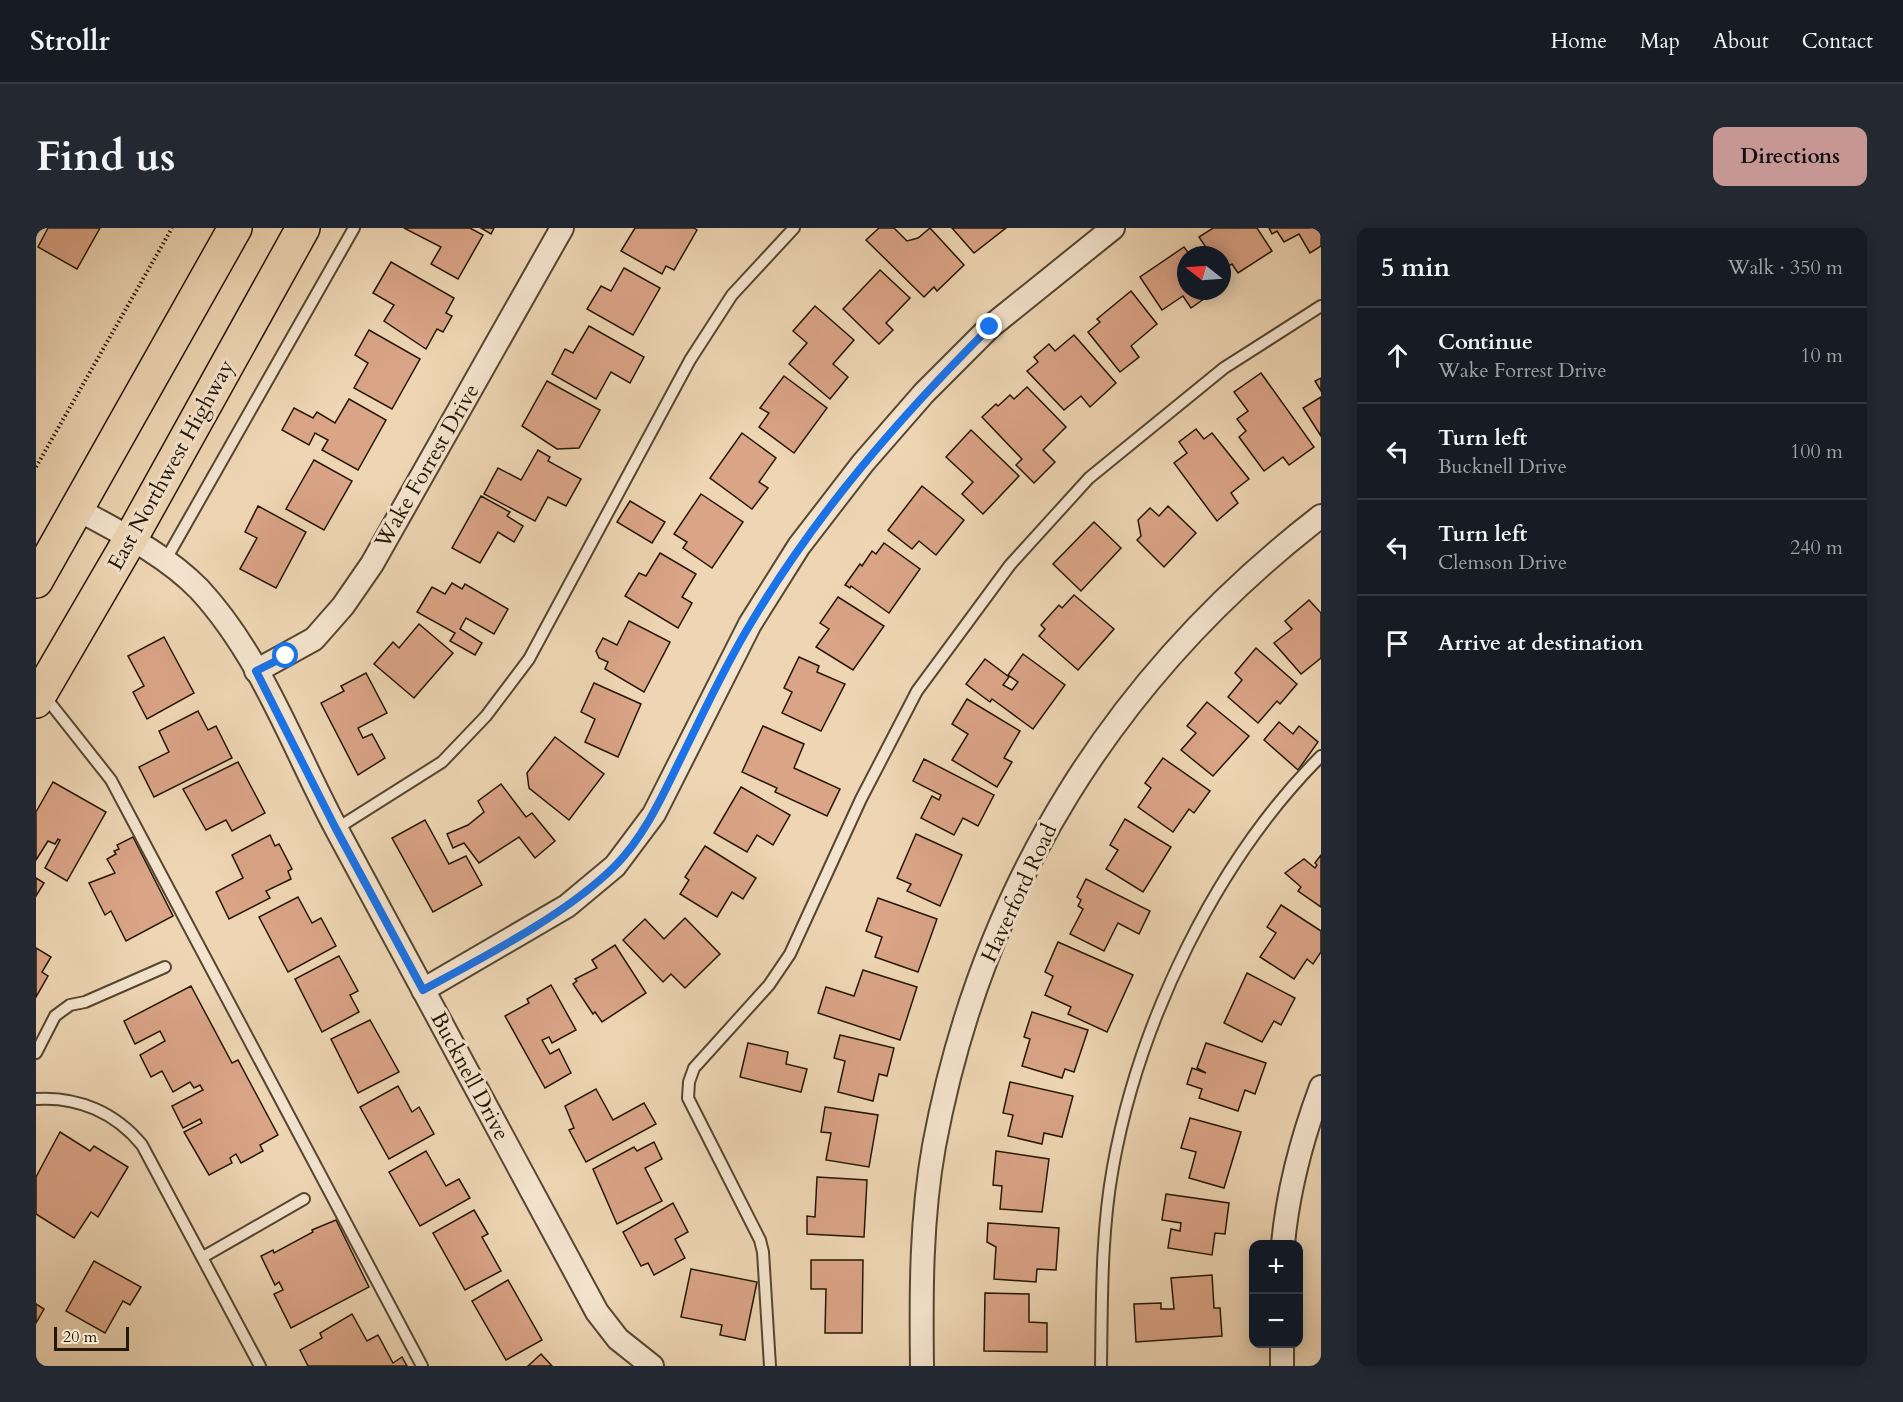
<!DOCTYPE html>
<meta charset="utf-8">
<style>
:root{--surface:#171b24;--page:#242831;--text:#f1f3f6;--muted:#9ea1a6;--line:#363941;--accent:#c59692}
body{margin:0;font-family:Cardo,serif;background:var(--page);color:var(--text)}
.controls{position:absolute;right:18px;bottom:18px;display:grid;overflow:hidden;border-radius:12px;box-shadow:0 3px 15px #0003}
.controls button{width:54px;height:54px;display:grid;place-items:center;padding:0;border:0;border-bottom:2px solid var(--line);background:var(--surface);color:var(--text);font:30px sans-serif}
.compass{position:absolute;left:1141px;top:18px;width:54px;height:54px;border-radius:50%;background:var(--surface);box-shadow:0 3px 15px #0003;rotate:287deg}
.scale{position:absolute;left:18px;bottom:15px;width:75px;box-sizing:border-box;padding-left:6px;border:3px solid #241704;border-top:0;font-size:16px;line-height:21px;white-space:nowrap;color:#241704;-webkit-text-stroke:4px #f4e4ce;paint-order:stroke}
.stop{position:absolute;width:18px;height:18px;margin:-14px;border:4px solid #1a73e8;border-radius:50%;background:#fff}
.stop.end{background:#1a73e8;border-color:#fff;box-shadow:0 2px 6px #0008}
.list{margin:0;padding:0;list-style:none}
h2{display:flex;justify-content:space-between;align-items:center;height:78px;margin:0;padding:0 24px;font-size:26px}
h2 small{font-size:20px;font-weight:400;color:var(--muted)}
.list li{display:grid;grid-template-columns:39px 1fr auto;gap:18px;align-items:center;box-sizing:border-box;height:96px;padding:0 24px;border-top:2px solid var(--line)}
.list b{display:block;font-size:22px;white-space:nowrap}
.list p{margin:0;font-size:20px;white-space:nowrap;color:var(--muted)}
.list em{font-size:20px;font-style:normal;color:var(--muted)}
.icon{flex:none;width:33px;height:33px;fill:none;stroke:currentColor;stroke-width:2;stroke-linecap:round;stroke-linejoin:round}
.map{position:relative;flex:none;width:1285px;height:1138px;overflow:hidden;border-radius:12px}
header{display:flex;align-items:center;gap:36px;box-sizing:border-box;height:84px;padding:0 30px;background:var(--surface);border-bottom:2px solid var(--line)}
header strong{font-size:28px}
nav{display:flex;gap:33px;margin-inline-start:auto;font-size:21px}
.intro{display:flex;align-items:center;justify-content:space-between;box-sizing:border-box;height:144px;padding:0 36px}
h1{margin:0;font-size:42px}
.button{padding:15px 27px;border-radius:12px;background:var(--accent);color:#111;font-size:21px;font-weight:700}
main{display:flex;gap:36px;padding:0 36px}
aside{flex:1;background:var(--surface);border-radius:12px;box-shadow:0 3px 15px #0003}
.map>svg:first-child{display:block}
.building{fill:#daa487;stroke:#241704;stroke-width:1.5}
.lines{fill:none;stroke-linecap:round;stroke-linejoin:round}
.service-casing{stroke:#564730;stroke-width:14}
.minor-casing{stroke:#564730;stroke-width:26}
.primary-casing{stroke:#241704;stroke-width:36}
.path{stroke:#241704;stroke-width:4;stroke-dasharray:1.5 3;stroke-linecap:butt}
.service{stroke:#f4e4ce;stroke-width:10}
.minor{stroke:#f4e4ce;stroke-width:22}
.primary{stroke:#eed6b4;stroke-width:33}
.route{stroke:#1a73e8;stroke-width:8}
.labels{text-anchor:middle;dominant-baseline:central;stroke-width:6;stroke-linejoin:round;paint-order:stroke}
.street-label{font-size:22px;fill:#241704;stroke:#f4e4ce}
</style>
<header>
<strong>Strollr</strong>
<nav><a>Home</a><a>Map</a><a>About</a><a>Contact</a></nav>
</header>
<div class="intro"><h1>Find us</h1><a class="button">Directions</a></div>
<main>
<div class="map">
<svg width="1285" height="1138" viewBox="0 0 1285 1138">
<rect width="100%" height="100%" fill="#eed6b4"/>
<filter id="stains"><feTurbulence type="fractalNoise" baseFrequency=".00333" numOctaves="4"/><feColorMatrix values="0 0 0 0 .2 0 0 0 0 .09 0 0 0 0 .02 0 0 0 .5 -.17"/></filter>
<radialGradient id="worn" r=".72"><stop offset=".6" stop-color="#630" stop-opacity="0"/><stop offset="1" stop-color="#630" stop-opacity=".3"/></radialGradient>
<g class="building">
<path d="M12,0H64L41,41L2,19Z"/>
<path d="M368,0H434L447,7L422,51L395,36L405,19Z"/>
<path d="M445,0H458L455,6Z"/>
<path d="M599,0H658L661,2L638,42L630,38L626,46L585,23Z"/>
<path d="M843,0H858L871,13L882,10L894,0L928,37L901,63L898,59L888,69L830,12Z"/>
<path d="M916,0H970L938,25Z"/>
<path d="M1177,0H1221L1236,23L1202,45L1196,36L1186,42V27H1175L1163,9Z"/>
<path d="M1233,0H1285V18L1274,25L1263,6L1248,14L1241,3L1236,6Z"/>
<path d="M1148,19L1154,27H1150V63H1179L1155,80L1147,68L1126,82L1104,49Z"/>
<path d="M355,34L418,70L410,85L416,88L407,104L401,101L390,121L348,93L358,77L337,65Z"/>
<path d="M588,40L624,60L597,107L551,81L565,58L575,63Z"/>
<path d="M844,42L874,70L850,95L857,102L843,116L807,81Z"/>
<path d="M1095,63L1121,96L1095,118L1103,129L1084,144L1052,104L1064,94L1061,91Z"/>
<path d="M779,78L818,112L797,136L812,149L794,171L753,136L771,115L757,103Z"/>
<path d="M553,98L608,129L594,155L575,144L560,171L516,146L529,121L537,125Z"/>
<path d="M333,102L384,131L356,181L318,160L332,135L319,127Z"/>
<path d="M1038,107L1080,155L1054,179L1045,168L1028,182L991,143L1002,134L998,129L1013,116L1019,123Z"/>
<path d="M1225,145L1278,219L1253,237L1247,229L1228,243L1203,209L1210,203L1201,191L1212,183L1198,164Z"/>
<path d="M748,148L791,180L758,225L723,199L733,185L724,180Z"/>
<path d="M1285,150V163L1279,153Z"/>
<path d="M511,153L564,182L543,220L521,221L486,198Z"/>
<path d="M991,159L1030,199L1007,222L1019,234L998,255L980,237L986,231L946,189L960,176L962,178L974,167L978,171Z"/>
<path d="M1285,169V208L1267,180Z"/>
<path d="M313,171L350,192L322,242L286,222L292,212L279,205L273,217L246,202L258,180L277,190L281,184L299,195Z"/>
<path d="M1160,201L1168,211L1176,205L1213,251L1195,265L1202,275L1181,293L1138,235L1151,225L1143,214Z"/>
<path d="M935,202L983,248L947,286L926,266L937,254L910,229Z"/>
<path d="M706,205L740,230L723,254L732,260L716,281L674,250Z"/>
<path d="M502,222L514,229L512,233L545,251L530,278L512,269L499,293L448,266L462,240L485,252Z"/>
<path d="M278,232L316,253L288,302L250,281Z"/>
<path d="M886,258L928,292L900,327L883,313L876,321L852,302Z"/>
<path d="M665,266L707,294L676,340L647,320L651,314L638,306Z"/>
<path d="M445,268L474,284L471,288L487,298L478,314L462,304L444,335L416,320Z"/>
<path d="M594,273L629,294L616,315L581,294Z"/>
<path d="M222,278L270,304L240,360L204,341L221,310L209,304Z"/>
<path d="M1132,278L1160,305L1128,339L1101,312L1105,308L1102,292L1114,280L1123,288Z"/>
<path d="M1058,294L1085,320L1045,363L1017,336Z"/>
<path d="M848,315L884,341L853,385L815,358L814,360L809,357L824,336L826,338L836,323L840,326Z"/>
<path d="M624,325L660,346L646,369L656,375L642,400L589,368L603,345L610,348Z"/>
<path d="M416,355L426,361L429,356L472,381L458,406L430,390L424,401L446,415L439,427L414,413L419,405L381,384L396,359L409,366Z"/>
<path d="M1038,367L1078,401L1042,442L1003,408L1009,401L1005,397L1023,377L1026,380Z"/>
<path d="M802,369L848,398L817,442L780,419L793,401L784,395Z"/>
<path d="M1273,372L1285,385V430L1265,446L1238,415L1256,401L1249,393Z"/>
<path d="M593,393L634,414L608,464L569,441L572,434L563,430L560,423L567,410L581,417Z"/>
<path d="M383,396L417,425L378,470L338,436L357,414L363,420Z"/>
<path d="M128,409L158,465L111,491L97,464L108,458L92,428Z"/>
<path d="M1220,420L1261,456L1244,476L1241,473L1222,495L1192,469L1206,452L1199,445Z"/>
<path d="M987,426L1029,457L997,501L956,471L954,474L930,456L949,431L973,449L967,457L976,462L982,454L972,447Z"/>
<path d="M763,429L783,438L781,444L809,456L785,503L746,485L756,464L748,460Z"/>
<path d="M330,445L351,485L322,500L327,510L336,506L349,530L322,547L285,475L308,463L305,458Z"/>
<path d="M558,455L605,476L582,529L549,514L559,491L545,484Z"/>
<path d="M931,471L984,503L968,530L976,534L961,559L916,532L932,506L916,496Z"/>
<path d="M1171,474L1213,508L1177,548L1145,522L1160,505L1151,498Z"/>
<path d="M162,483L172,502L180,498L196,530L118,569L103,539L133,524L123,503Z"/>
<path d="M1243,494L1257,506L1263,498L1282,514L1262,542L1228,512Z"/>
<path d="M727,498L768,516L758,540L804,561L791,588L739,564L741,560L706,544Z"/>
<path d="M519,509L568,546L533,592L493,560L491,545Z"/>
<path d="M1127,530L1174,563L1158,585L1153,581L1137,604L1102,579L1115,560L1109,555Z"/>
<path d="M888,531L958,567L942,598L927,590L918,607L885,590L896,568L903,572L905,567L877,553Z"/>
<path d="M202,534L229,585L196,603L190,592L170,602L147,561Z"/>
<path d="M17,554L70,584L31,653L9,640L24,612L22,611L19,616L12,613L0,632V584Z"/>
<path d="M465,556L490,589L496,585L519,613L499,630L483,609L443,635L428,615L417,620L411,606L432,597L448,584L442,573Z"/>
<path d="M705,559L754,587L737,617L721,607L711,624L678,605Z"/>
<path d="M1089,591L1135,619L1107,664L1070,641L1082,622L1074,617Z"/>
<path d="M389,592L413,636L430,628L446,657L397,684L356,610Z"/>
<path d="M880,606L926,627L904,678L871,663L875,656L861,650Z"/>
<path d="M234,607L239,618L243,616L256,641L252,643L255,651L230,663L234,670L193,691L180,664L207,650L196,627Z"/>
<path d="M97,609L137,688L90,713L75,683L69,687L53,655L79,645L71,631L80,626L78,623L83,621L81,617Z"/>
<path d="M669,618L720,650L707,671L696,664L681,689L644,666L653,652L649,649Z"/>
<path d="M1285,627V679L1262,663L1265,659L1249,645L1268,631L1279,640L1281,637L1279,635Z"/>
<path d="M0,650L8,655L0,668Z"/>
<path d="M1050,651L1114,683L1103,706L1082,695L1068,723L1034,706L1047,681L1042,678L1045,672L1041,669Z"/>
<path d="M262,669L276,695L285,690L300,718L252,744L223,689Z"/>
<path d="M842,670L901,691L882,744L839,729L846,709L830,703Z"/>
<path d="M1245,677L1285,703V724L1277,736L1271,731L1258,751L1224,729L1240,705L1231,699Z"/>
<path d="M649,690L684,726L649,760L635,746L627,754L587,712L609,691L628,711Z"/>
<path d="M1022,714L1097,747L1071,804L1032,786L1035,779L1009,767L1017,748L1009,744Z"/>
<path d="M579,717L610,765L566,794L559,784L557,786L537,756L541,753L539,751L561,740L556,732Z"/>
<path d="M0,720L15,729L6,744L12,748L0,769Z"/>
<path d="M303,728L322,763L314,767L323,784L286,804L259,751Z"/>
<path d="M827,742L881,759L864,812L782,785L790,759L818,768Z"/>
<path d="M1211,745L1259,770L1245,797L1238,793L1226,814L1188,795Z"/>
<path d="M515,757L540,802L516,815L513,809L506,812L514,826L523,821L535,845L509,860L469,788L493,775L491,771Z"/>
<path d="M155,758L196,835L202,832L242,907L224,917L227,923L205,935L200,926L194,930L196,935L173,947L148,904L166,895L164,891L147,900L136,878L167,862L164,857L158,860L154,854L137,864L126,843L115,849L104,827L129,813L124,803L99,816L88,793Z"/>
<path d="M996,784L1052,802L1038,844L1029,841L1026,850L986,838L994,811L988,809Z"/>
<path d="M334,792L363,844L322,865L295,811Z"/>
<path d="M804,807L858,820L851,848L843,846L837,873L802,864L809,833L798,830Z"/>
<path d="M712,815L752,824L750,836L771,841L765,864L704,849Z"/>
<path d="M1170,815L1230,835L1219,866L1209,862L1202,883L1163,870L1166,861L1151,856L1156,840L1170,845L1161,840Z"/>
<path d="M974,854L1037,868L1026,909L1008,905L1006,916L972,908L977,887L967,885Z"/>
<path d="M362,858L376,884L383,879L398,906L353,931L324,879Z"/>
<path d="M560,861L577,892L608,875L620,896L550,934L533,902L538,900L529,878Z"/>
<path d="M789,879L842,887L833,939L790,932L795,905L785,904Z"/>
<path d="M1154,890L1205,904L1188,960L1153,950L1160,924L1145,920Z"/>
<path d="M24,904L54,923L58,918L92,939L62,989L55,984L38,1010L0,986V949Z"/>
<path d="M618,914L626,931L609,940L626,973L581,996L557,941L598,919L601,923Z"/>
<path d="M390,923L410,958L423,951L434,970L384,998L353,944Z"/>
<path d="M960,923L1013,931L1006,984L964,981L966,958L957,957Z"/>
<path d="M781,949L831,952L828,1009L771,1006V988L779,989Z"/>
<path d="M1130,966L1193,975L1189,1006L1179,1005L1176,1027L1132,1020L1135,1001L1144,1003L1145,995L1126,992Z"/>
<path d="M637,975L652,1004L639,1011L649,1030L618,1047L612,1035L605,1038L587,1004Z"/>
<path d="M438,982L452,1006L446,1009L465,1043L429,1062L397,1005Z"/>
<path d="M300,992L333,1059L255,1100L238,1066L247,1062L243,1054L239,1057L225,1028L237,1022L238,1025L277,1004L276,1002Z"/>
<path d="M952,995L1023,1000L1020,1042L1001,1041L1000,1054L958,1051L960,1019L951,1014Z"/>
<path d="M775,1032H827L826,1105H789L790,1061H775Z"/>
<path d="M58,1033L105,1059L94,1077L87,1073L69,1105L30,1083Z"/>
<path d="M655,1041L721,1054L709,1112L684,1107L686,1097L645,1089Z"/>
<path d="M1176,1047L1178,1080H1184L1186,1108L1100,1114L1098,1076L1125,1075V1081H1138L1135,1050Z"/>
<path d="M472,1052L506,1112L470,1132L436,1073Z"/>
<path d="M949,1065L993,1066V1094L1011,1095V1124L948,1123Z"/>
<path d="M0,1076L8,1081L0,1095Z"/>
<path d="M316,1086L331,1113L342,1107L357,1135L366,1129L371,1138H272L264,1122L286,1110L284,1105Z"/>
<path d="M505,1126L516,1138H492Z"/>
</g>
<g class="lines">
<g class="service-casing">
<g id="service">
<path d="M129,333L318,0"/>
<path d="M7,466L75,552L386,1138"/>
<path d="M300,601L406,534L450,488L493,431L654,132L696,67L758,0"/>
<path d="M0,825L19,788L34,777L49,774L129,739"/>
<path d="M0,871C42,868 80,885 106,917L224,1138"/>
<path d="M167,1029L268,971"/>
<path d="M734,1138L727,1024L724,1012L652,870L653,854L658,840L733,757L754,726L825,571L881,463L974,337L1053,250L1188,140L1285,78"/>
<path d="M1065,1138C1066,1072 1065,1005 1077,939C1103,794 1180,633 1285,528"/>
</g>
</g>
<g class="minor-casing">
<g id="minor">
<path d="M41,281C83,304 129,326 163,361C226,429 258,522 301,602C387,763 475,923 561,1084L582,1111L616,1138"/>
<path d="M220,443L278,411L307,378L336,336L526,0"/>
<path d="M387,762L531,678L579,638L618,586L714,396L763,318L827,235L888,165L954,99L1077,0"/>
<path d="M1247,1016C1252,962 1266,910 1285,859"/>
<path d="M1246,1116V1138"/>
<path d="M886,1138C885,1064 885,990 898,918C946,660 1078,448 1285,288"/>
</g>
</g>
<g class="primary-casing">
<g id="primary">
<path d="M0,353L199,0"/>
<path d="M0,473L95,310L267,0"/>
</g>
</g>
<path class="path" d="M0,239L136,0"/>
<use href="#service" class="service"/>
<use href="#minor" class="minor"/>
<use href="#primary" class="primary"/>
</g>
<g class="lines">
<path class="route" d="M250,428L220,443L300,601L387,762C449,728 528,688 578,639C608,609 626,569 644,532C667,486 688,439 715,395C781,284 863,190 954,99"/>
</g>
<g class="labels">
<g class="street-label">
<text transform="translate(135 237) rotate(-61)">East Northwest Highway</text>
<text transform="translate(391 238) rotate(-60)">Wake Forrest Drive</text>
<text transform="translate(983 665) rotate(-65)">Haverford Road</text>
<text transform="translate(434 848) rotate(62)">Bucknell Drive</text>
</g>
</g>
<rect width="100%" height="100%" filter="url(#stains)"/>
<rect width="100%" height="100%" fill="url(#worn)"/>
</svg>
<div class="controls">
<button>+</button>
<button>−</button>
</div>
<svg class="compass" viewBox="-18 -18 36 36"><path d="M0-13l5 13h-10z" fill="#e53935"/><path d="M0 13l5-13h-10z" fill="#9ea1a6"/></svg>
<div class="scale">20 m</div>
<div class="stop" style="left:250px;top:428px"></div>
<div class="stop end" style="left:954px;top:99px"></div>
</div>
<aside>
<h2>5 min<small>Walk · 350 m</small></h2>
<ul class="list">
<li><svg class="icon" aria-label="ahead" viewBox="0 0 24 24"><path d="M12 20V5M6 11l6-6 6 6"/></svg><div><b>Continue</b><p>Wake Forrest Drive</p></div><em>10 m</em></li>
<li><svg class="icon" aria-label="left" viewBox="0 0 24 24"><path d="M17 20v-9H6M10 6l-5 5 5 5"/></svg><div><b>Turn left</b><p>Bucknell Drive</p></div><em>100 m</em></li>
<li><svg class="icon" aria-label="left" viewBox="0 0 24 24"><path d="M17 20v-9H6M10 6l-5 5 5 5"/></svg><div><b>Turn left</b><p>Clemson Drive</p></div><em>240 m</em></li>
<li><svg class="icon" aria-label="arrive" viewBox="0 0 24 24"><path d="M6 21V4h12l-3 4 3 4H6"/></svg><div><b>Arrive at destination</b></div></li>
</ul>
</aside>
</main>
